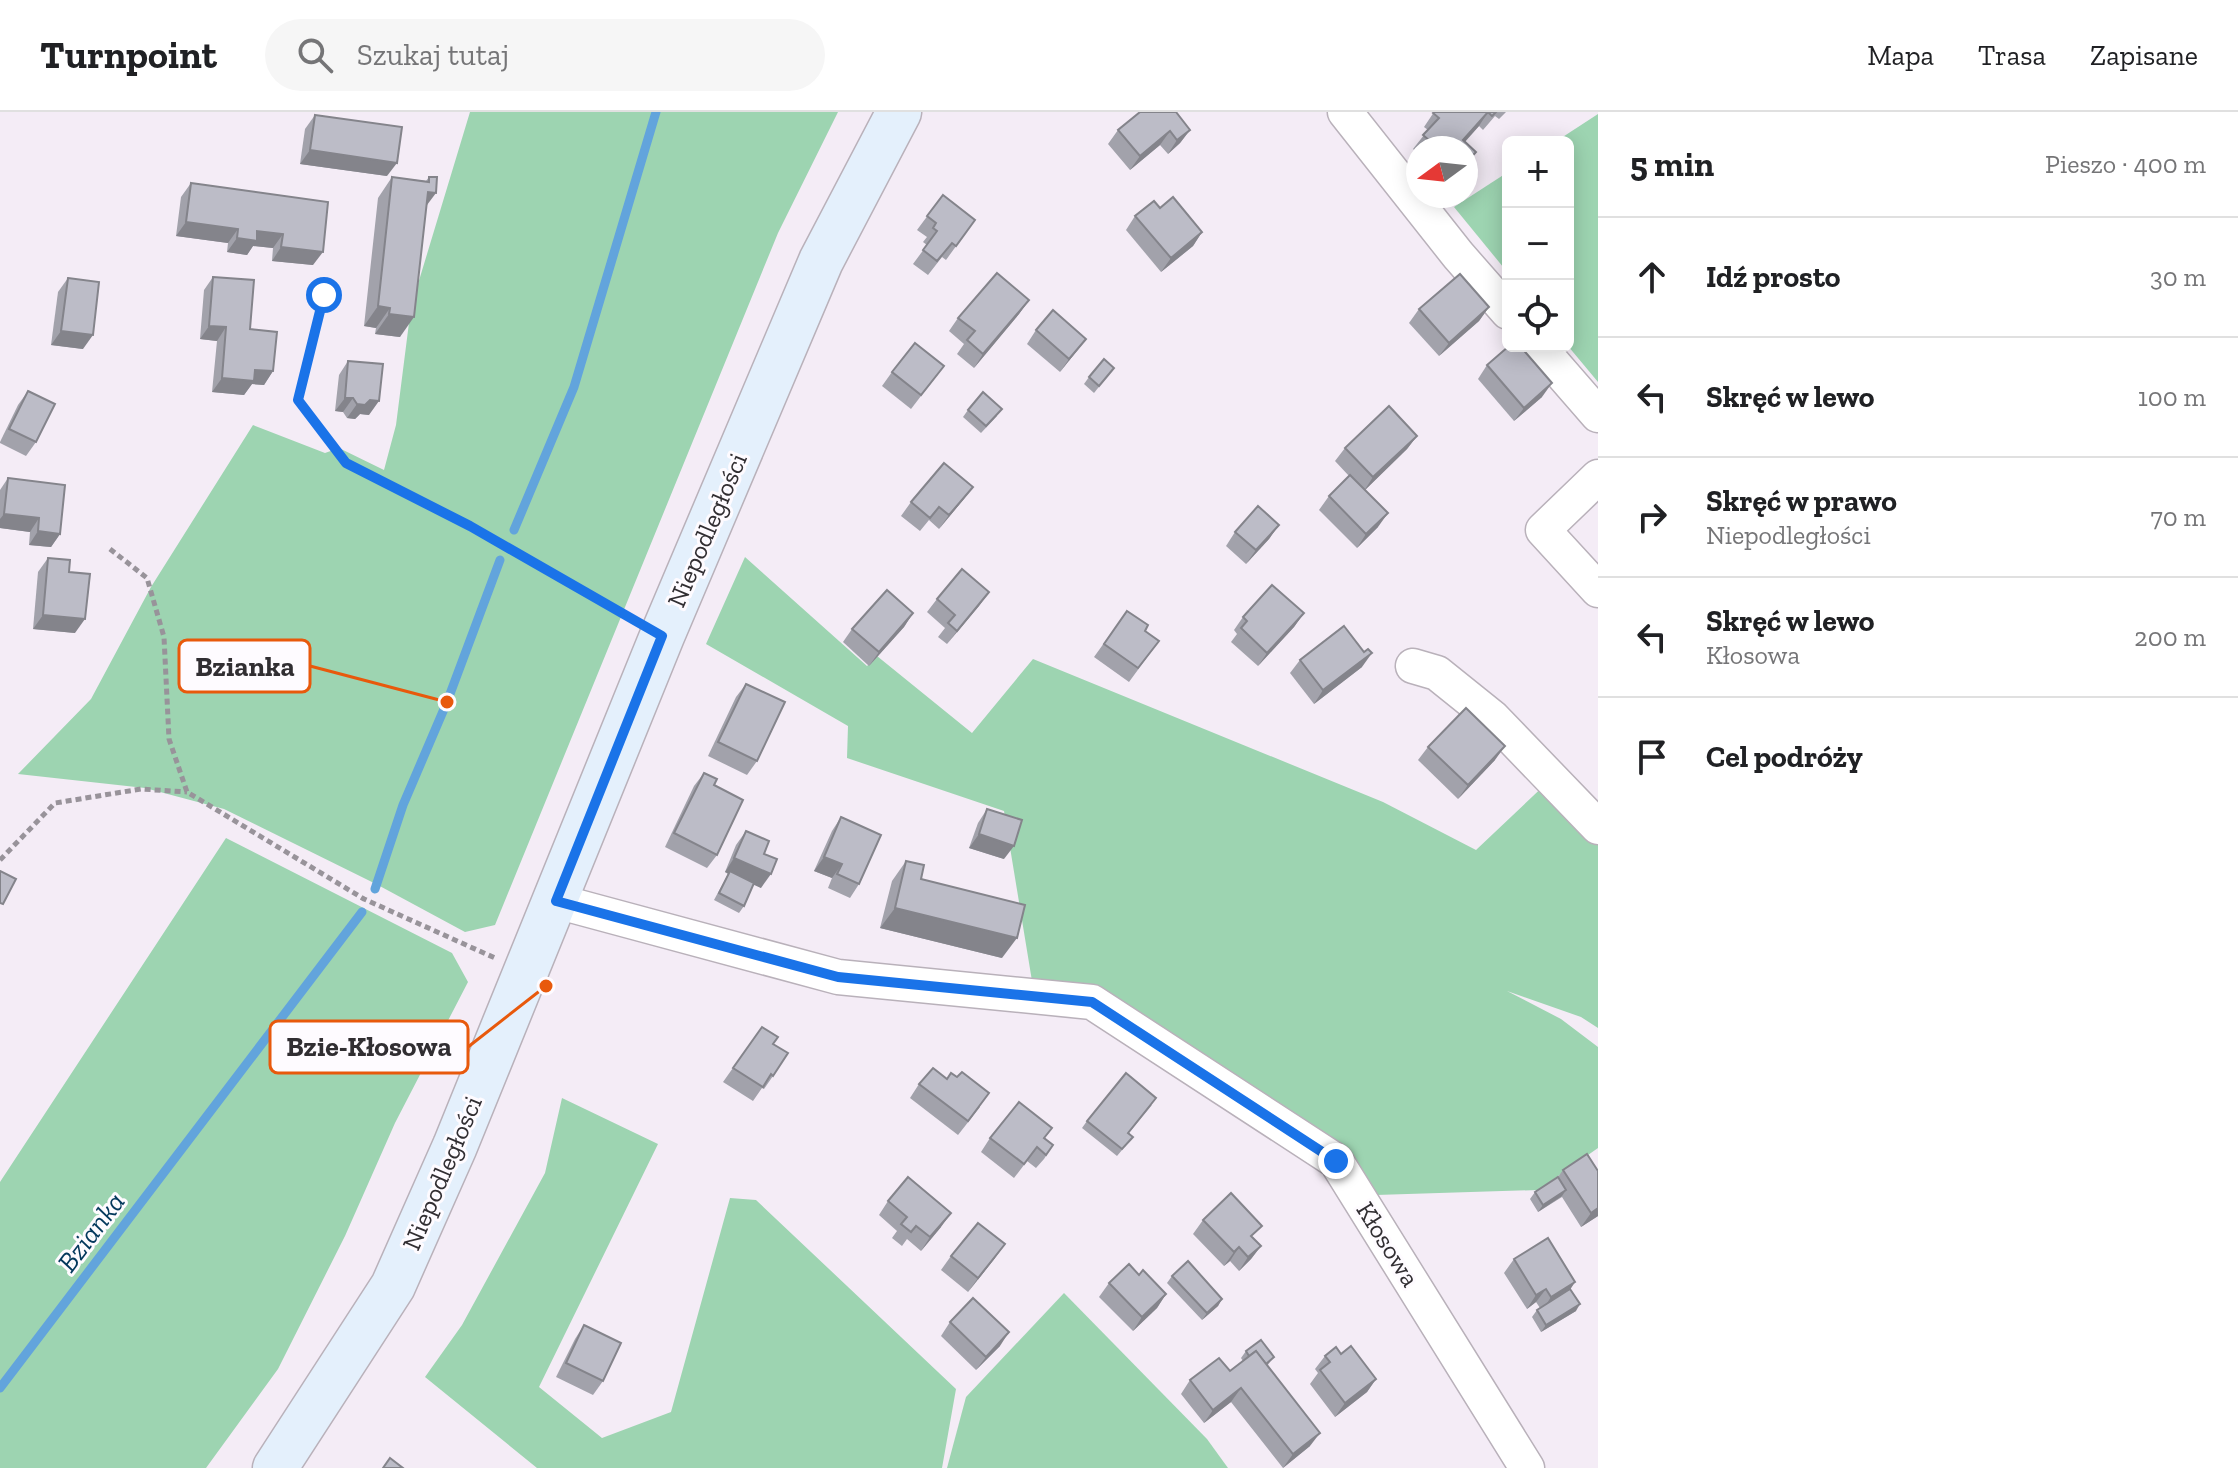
<!DOCTYPE html>
<html lang="pl">
<meta charset="utf-8">
<style>
:root{--surface:#fff;--page:#f6f6f6;--text:#202124;--muted:#757577;--line:#e0e0e0}
body{margin:0;font-family:"Zilla Slab",serif;background:var(--page);color:var(--text)}
.controls{position:absolute;right:24px;top:24px;display:grid;overflow:hidden;border-radius:12px;box-shadow:0 4px 20px #0003}
.controls button{width:72px;height:72px;display:grid;place-items:center;padding:0;border:0;border-bottom:2px solid var(--line);background:var(--surface);color:var(--text);font:40px sans-serif}
.compass{position:absolute;left:1406px;top:24px;width:72px;height:72px;border-radius:50%;background:var(--surface);box-shadow:0 4px 20px #0003;rotate:255deg}
.stop{position:absolute;width:24px;height:24px;margin:-18px;border:6px solid #1a73e8;border-radius:50%;background:#fff}
.stop.end{background:#1a73e8;border-color:#fff;box-shadow:0 2px 8px #0008}
.list{margin:0;padding:0;list-style:none}
h2{display:flex;justify-content:space-between;align-items:center;height:104px;margin:0;padding:0 32px;font-size:34px}
h2 small{font-size:26px;font-weight:400;color:var(--muted)}
.list li{display:grid;grid-template-columns:52px 1fr auto;gap:24px;align-items:center;box-sizing:border-box;height:120px;padding:0 32px;border-top:2px solid var(--line)}
.list b{display:block;font-size:30px;white-space:nowrap}
.list p{margin:0;font-size:26px;white-space:nowrap;color:var(--muted)}
.list em{font-size:26px;font-style:normal;color:var(--muted)}
.icon{flex:none;width:44px;height:44px;fill:none;stroke:currentColor;stroke-width:2;stroke-linecap:round;stroke-linejoin:round}
.map{position:relative;flex:none;width:1598px;height:1356px;overflow:hidden}
header{display:flex;align-items:center;gap:48px;box-sizing:border-box;height:112px;padding:0 40px;background:var(--surface);border-bottom:2px solid var(--line)}
header strong{font-size:38px}
nav{display:flex;gap:44px;margin-inline-start:auto;font-size:28px}
.search{width:560px;height:72px;background:var(--page);display:flex;align-items:center;gap:20px;box-sizing:border-box;padding:0 28px;border-radius:44px;color:var(--muted);font-size:30px}
main{display:flex}
aside{flex:1;background:var(--surface)}
.map>svg:first-child{display:block}
.green{fill:#9dd4b1}
.lines{fill:none;stroke-linecap:round;stroke-linejoin:round}
.stream{stroke:#62a4dc;stroke-width:9}
.street-casing{stroke:#b9b1ba;stroke-width:37}
.secondary-casing{stroke:#b9b1ba;stroke-width:47}
.path{stroke:#98939a;stroke-width:5;stroke-dasharray:6 4;stroke-linecap:butt}
.street{stroke:#fff;stroke-width:34}
.secondary{stroke:#e4f0fc;stroke-width:44}
.wall{fill:#a2a2ab}
.shaded-wall{fill:#84848b}
.building{fill:#bcbcc7;stroke:#84848b;stroke-width:2}
.route{stroke:#1a73e8;stroke-width:10}
.labels{text-anchor:middle;dominant-baseline:central;stroke-width:6;stroke-linejoin:round;paint-order:stroke}
.street-label{font-size:26px;fill:#312e32;stroke:#fefbff}
.water-label{font-size:28px;font-style:italic;fill:#03385c;stroke:#fefbff}
.leader{fill:none;stroke:#e8590c;stroke-width:3}
.callout-dot{fill:#e8590c;stroke:#fefbff;stroke-width:3}
.callout{fill:#fefbff;stroke:#e8590c;stroke-width:3}
.callout-label{font-size:28px;text-anchor:middle;font-weight:bold;fill:#312e32}
</style>
<header>
<strong>Turnpoint</strong>
<div class="search"><svg class="icon" aria-label="search" viewBox="0 0 24 24"><circle cx="10" cy="10" r="6"/><path d="M15 15l6 6"/></svg>Szukaj tutaj</div>
<nav><a>Mapa</a><a>Trasa</a><a>Zapisane</a></nav>
</header>
<main>
<div class="map">
<svg width="1598" height="1356" viewBox="0 0 1598 1356">
<rect width="100%" height="100%" fill="#f4ecf6"/>
<g class="green">
<path d="M470,0H838L778,121L495,813L465,820L376,772L224,697L145,676L18,662L91,587L151,475L253,313L325,341L339,336L384,358L396,313L411,195Z"/>
<path d="M1598,2V270L1568,234V30H1555Z"/>
<path d="M1508,60V161L1454,95Z"/>
<path d="M745,445L867,554L877,544L972,621L1033,547L1383,690L1476,738L1551,667L1598,719V916L1581,905L1507,879L1561,907L1598,935V1036L1538,1078L1376,1083L1325,1034L1134,896L1112,885L1032,869L1004,699L847,646L848,614L706,532Z"/>
<path d="M226,726L452,841L468,870L395,1011L345,1124L278,1257L206,1356H0V1070Z"/>
<path d="M562,986L658,1032L539,1275L602,1326L671,1300L730,1086L756,1088L956,1277L942,1356H537L425,1265L462,1213L545,1061Z"/>
<path d="M1064,1181L1207,1327L1228,1356H947L966,1285Z"/>
</g>
<g class="lines">
<g class="stream">
<path d="M514,418L574,275L656,0"/>
<path d="M375,777L403,693L447,590L500,448"/>
<path d="M0,1276L362,800"/>
</g>
<g class="street-casing">
<g id="street">
<path d="M1345,0L1458,143L1508,200"/>
<path d="M1538,234L1598,303"/>
<path d="M1598,365L1543,418L1598,478"/>
<path d="M1413,554L1437,561L1493,606L1598,715"/>
<path d="M556,789L838,865L1092,890L1336,1049L1527,1356"/>
</g>
</g>
<g class="secondary-casing">
<path id="secondary" d="M275,1356L393,1174L455,1034L662,524L821,149L899,0"/>
</g>
<g class="path">
<path d="M324,183L298,288L346,351L470,414L634,507"/>
<path d="M110,437L147,466L164,525L169,627L187,680L364,787L495,846"/>
<path d="M0,748L55,691L141,677L187,680"/>
</g>
<use href="#street" class="street"/>
<use href="#secondary" class="secondary"/>
</g>
<g class="wall">
<path d="M1434,0H1506L1499,7L1495,4L1483,18L1479,14L1465,30L1476,40L1466,54V36H1418V41L1413,37L1428,18L1424,15Z"/>
<path d="M315,3L387,64L300,52L305,17Z"/>
<path d="M1118,18H1190L1180,31L1168,42L1160,33L1130,58L1108,32Z"/>
<path d="M392,65L426,69L429,65L426,94L400,225L375,222L376,216L364,214L378,86Z"/>
<path d="M191,71L328,90L313,153L272,149L273,136L253,134L247,143L227,140L228,131L176,124L181,85Z"/>
<path d="M943,83L975,108L946,148L942,145L928,163L913,152L927,133L923,130L927,125L917,118Z"/>
<path d="M1160,96L1202,120L1193,134L1161,160L1126,118L1135,104Z"/>
<path d="M213,165L250,217L273,259L264,273L252,272L244,283L212,280L217,229L200,227L204,178Z"/>
<path d="M68,166L83,237L51,233L58,180Z"/>
<path d="M1029,188L1019,202L974,256L957,242L964,232L949,219L958,206Z"/>
<path d="M1489,195L1479,209L1439,244L1409,211L1419,197Z"/>
<path d="M1036,218L1086,227L1060,260L1027,232Z"/>
<path d="M348,249L369,303L360,302L355,307L347,306L343,300L335,299L339,263Z"/>
<path d="M1487,253L1542,285L1514,309L1478,267Z"/>
<path d="M944,254L911,297L882,274L892,260Z"/>
<path d="M1114,256L1094,281L1084,272L1089,265Z"/>
<path d="M28,279L36,330L26,344L0,331V330L18,293Z"/>
<path d="M968,298L997,304L981,321L963,305Z"/>
<path d="M1417,324L1407,337L1365,378L1378,415L1357,436L1319,398L1329,384L1349,364L1335,349L1345,336Z"/>
<path d="M8,366L60,422L51,435L29,433L30,420L0,416V378Z"/>
<path d="M973,375L963,388L939,417L929,408L920,419L901,404L911,390Z"/>
<path d="M1279,413L1269,427L1246,452L1226,434L1235,420Z"/>
<path d="M48,446L69,460L75,521L33,517L38,460Z"/>
<path d="M989,480L947,532L938,525L945,516L927,500L937,487Z"/>
<path d="M1127,499L1145,519L1159,529L1129,570L1094,545Z"/>
<path d="M913,501L904,515L869,554L843,530L852,517Z"/>
<path d="M1304,501L1294,515L1258,554L1231,530L1237,522L1234,518L1243,505Z"/>
<path d="M1300,548L1362,555L1314,592L1290,561Z"/>
<path d="M746,572L757,649L747,663L708,644L736,585Z"/>
<path d="M1428,635L1495,648L1458,687L1418,648Z"/>
<path d="M704,661L714,673L717,743L707,756L665,735L694,674Z"/>
<path d="M987,697L1004,747L969,736L978,711Z"/>
<path d="M841,705L859,772L850,786L828,776L832,766L814,759L832,719Z"/>
<path d="M746,719L764,742L761,776L754,772L744,794L739,801L714,788L728,762L725,760L736,733Z"/>
<path d="M906,749L921,767L1002,846L880,816L892,769Z"/>
<path d="M762,915L773,932V964L764,977L762,976L753,989L723,970Z"/>
<path d="M919,972L980,995L958,1023L910,986Z"/>
<path d="M1152,993L1129,1021L1133,1025L1117,1044L1082,1016L1087,1009Z"/>
<path d="M1052,1016L1045,1026L1053,1033L1044,1047L1036,1056L1027,1049L1014,1066L981,1040L990,1026Z"/>
<path d="M1563,1058L1598,1104L1581,1115L1562,1085L1538,1100L1530,1087L1535,1080L1558,1065Z"/>
<path d="M888,1089L941,1115L921,1139L907,1127L902,1134L892,1126L897,1119L879,1103Z"/>
<path d="M1203,1108L1253,1126L1261,1134L1251,1147L1239,1159L1230,1149L1224,1154L1193,1122Z"/>
<path d="M951,1144L995,1146L968,1180L941,1158Z"/>
<path d="M1514,1147L1575,1170L1570,1177L1576,1199L1541,1220L1532,1205L1537,1198L1540,1196L1536,1190L1527,1197L1504,1161Z"/>
<path d="M1139,1163L1166,1182L1157,1196L1133,1219L1099,1185L1109,1171Z"/>
<path d="M1172,1164L1222,1187L1218,1194L1202,1208L1167,1171Z"/>
<path d="M950,1210L1000,1234L976,1258L941,1224Z"/>
<path d="M584,1213L603,1269L593,1283L556,1265L575,1227Z"/>
<path d="M1246,1239L1274,1245L1267,1254L1310,1334L1283,1356L1231,1290L1204,1311L1181,1282L1190,1268L1230,1259L1243,1249L1241,1246Z"/>
<path d="M1341,1242L1376,1267L1367,1280L1335,1305L1310,1272L1318,1261L1315,1257L1325,1244Z"/>
</g>
<g class="shaded-wall">
<path d="M1488,0L1479,14L1459,36L1463,28Z"/>
<path d="M1190,18L1180,31L1168,42L1177,28Z"/>
<path d="M1170,19L1160,33L1130,58L1140,44Z"/>
<path d="M310,38L397,51L387,64L300,52Z"/>
<path d="M428,80L436,81L421,101Z"/>
<path d="M186,110L238,117L228,131L176,124Z"/>
<path d="M257,119L283,122L273,136L253,134L247,143L227,140L237,126Z"/>
<path d="M1202,120L1193,134L1161,160L1171,146Z"/>
<path d="M281,135L323,140L313,153L272,149Z"/>
<path d="M1029,188L1019,202L974,256L983,242Z"/>
<path d="M378,194L390,196L376,216L364,214Z"/>
<path d="M1489,195L1479,209L1439,244L1449,231Z"/>
<path d="M389,202L414,205L400,225L375,222Z"/>
<path d="M209,214L226,215L217,229L200,227Z"/>
<path d="M61,219L93,223L83,237L51,233Z"/>
<path d="M1086,227L1076,240L1060,260L1069,247Z"/>
<path d="M255,258L273,259L264,273L252,272L244,283L212,280L222,266Z"/>
<path d="M1552,271L1542,285L1514,309L1524,296Z"/>
<path d="M345,286H353L343,300L335,299Z"/>
<path d="M370,288L379,289L369,303L360,302L355,307L347,306L357,292Z"/>
<path d="M1417,324L1407,337L1364,379L1373,365Z"/>
<path d="M973,375L963,388L939,417L949,403Z"/>
<path d="M1388,401L1378,415L1357,436L1366,422Z"/>
<path d="M4,402L39,406L30,420L0,416V407Z"/>
<path d="M1279,413L1269,427L1246,452L1256,438Z"/>
<path d="M38,419L60,422L51,435L29,433Z"/>
<path d="M989,480L979,494L947,532L957,519Z"/>
<path d="M913,501L904,515L869,554L879,540Z"/>
<path d="M1304,501L1294,515L1258,554L1267,541Z"/>
<path d="M43,503L85,507L75,521L33,517Z"/>
<path d="M1372,541L1362,555L1314,592L1323,578Z"/>
<path d="M1505,634L1495,648L1458,687L1468,673Z"/>
<path d="M979,722L1014,734L1004,747L969,736Z"/>
<path d="M824,745L842,752L832,766L814,759Z"/>
<path d="M734,746L771,762L761,776L725,760Z"/>
<path d="M895,796L1017,826L1002,846L880,816Z"/>
<path d="M1566,1078L1562,1084L1538,1100L1543,1093Z"/>
<path d="M1598,1096V1104L1581,1115L1591,1101Z"/>
<path d="M951,1101L941,1115L921,1139L930,1125Z"/>
<path d="M1005,1132L995,1146L968,1180L978,1166Z"/>
<path d="M1261,1134L1251,1147L1239,1159L1248,1145Z"/>
<path d="M1239,1135L1230,1149L1224,1154L1234,1140Z"/>
<path d="M1575,1170L1566,1184L1542,1199L1551,1185Z"/>
<path d="M1546,1177L1536,1190L1527,1197L1536,1183Z"/>
<path d="M1166,1182L1157,1196L1133,1219L1142,1205Z"/>
<path d="M1222,1187L1218,1194L1202,1208L1207,1201Z"/>
<path d="M1580,1192L1576,1199L1541,1220L1546,1213Z"/>
<path d="M1009,1220L1000,1234L976,1258L986,1245Z"/>
<path d="M1376,1267L1367,1280L1335,1305L1345,1291Z"/>
<path d="M1241,1276L1231,1290L1204,1311L1213,1298Z"/>
<path d="M1320,1321L1310,1334L1283,1356L1293,1342Z"/>
</g>
<g class="building">
<path d="M1140,0H1176L1190,18L1177,28L1170,19L1140,44L1118,18Z"/>
<path d="M1434,0H1496L1492,4L1488,0L1463,28L1476,40L1466,51V36H1438L1423,23L1439,6L1433,1Z"/>
<path d="M315,3L402,15L397,51L310,38Z"/>
<path d="M392,65L429,70V65H437L436,81L428,80L414,205L389,202L390,196L378,194Z"/>
<path d="M191,71L328,90L323,140L281,135L283,122L257,119V129L237,126L238,117L186,110Z"/>
<path d="M943,83L975,108L956,134L952,131L937,149L923,138L937,119L933,116L936,111L927,104Z"/>
<path d="M1173,85L1202,120L1171,146L1135,104L1154,89L1160,96Z"/>
<path d="M997,161L1029,188L983,242L967,228L975,219L958,206Z"/>
<path d="M1460,162L1489,195L1449,231L1419,197Z"/>
<path d="M213,165L254,168L250,217L277,220L273,259L255,258L254,269L222,266L226,215L209,214Z"/>
<path d="M68,166L99,170L93,223L61,219Z"/>
<path d="M1053,198L1086,227L1069,247L1036,218Z"/>
<path d="M915,231L944,254L921,283L892,260Z"/>
<path d="M1509,234H1520L1552,271L1524,296L1487,253Z"/>
<path d="M1104,247L1114,256L1099,274L1089,265Z"/>
<path d="M348,249L383,252L379,289L370,288L365,293L357,292L353,286H345Z"/>
<path d="M28,279L55,292L36,330L9,317Z"/>
<path d="M983,280L1002,297L986,314L968,298Z"/>
<path d="M1389,294L1417,324L1373,365L1345,336Z"/>
<path d="M944,351L973,375L949,403L939,395L930,406L911,390Z"/>
<path d="M1350,363L1388,401L1366,422L1329,384Z"/>
<path d="M8,366L65,373L60,422L38,419L39,406L4,402Z"/>
<path d="M1258,394L1279,413L1256,438L1235,420Z"/>
<path d="M48,446L70,448L69,460L90,462L85,507L43,503Z"/>
<path d="M962,457L989,480L957,519L948,511L955,503L937,487Z"/>
<path d="M1272,473L1304,501L1267,541L1241,516L1247,509L1243,505Z"/>
<path d="M887,478L913,501L879,540L852,517Z"/>
<path d="M1127,499L1148,513L1145,519L1159,529L1138,556L1104,532Z"/>
<path d="M1344,514L1364,540L1368,537L1372,541L1323,578L1300,548Z"/>
<path d="M746,572L785,590L757,649L718,630Z"/>
<path d="M1466,596L1505,634L1468,673L1428,635Z"/>
<path d="M704,661L717,667L714,673L743,688L717,743L674,721Z"/>
<path d="M987,697L1022,708L1014,734L979,722Z"/>
<path d="M841,705L881,723L859,772L837,762L842,752L824,745Z"/>
<path d="M746,719L769,729L764,742L777,747L771,762L734,746Z"/>
<path d="M906,749L924,753L921,767L1025,793L1017,826L895,796Z"/>
<path d="M0,759L16,767L3,792L0,791Z"/>
<path d="M730,759L754,771L744,794L719,781Z"/>
<path d="M762,915L778,925L773,932L788,941L773,964L771,962L763,975L733,956Z"/>
<path d="M933,956L947,967L951,961L957,965L962,960L989,981L968,1009L919,972Z"/>
<path d="M1126,961L1156,986L1128,1021L1133,1025L1122,1037L1087,1009Z"/>
<path d="M1019,990L1052,1016L1044,1026L1053,1033L1046,1043L1037,1035L1024,1052L990,1026Z"/>
<path d="M1587,1042L1598,1059V1096L1591,1101L1563,1058Z"/>
<path d="M908,1065L951,1101L930,1125L916,1114L911,1120L901,1112L907,1105L888,1089Z"/>
<path d="M1558,1065L1566,1078L1543,1093L1535,1080Z"/>
<path d="M1231,1081L1262,1114L1251,1124L1261,1134L1248,1145L1239,1135L1234,1140L1203,1108Z"/>
<path d="M978,1111L1005,1132L978,1166L951,1144Z"/>
<path d="M1548,1126L1575,1170L1551,1185L1546,1177L1536,1183L1514,1147Z"/>
<path d="M1188,1149L1222,1187L1207,1201L1172,1164Z"/>
<path d="M1129,1152L1139,1163L1143,1158L1166,1182L1142,1205L1109,1171Z"/>
<path d="M1570,1177L1580,1192L1546,1213L1537,1198Z"/>
<path d="M973,1186L1009,1220L986,1245L950,1210Z"/>
<path d="M584,1213L621,1231L603,1269L566,1251Z"/>
<path d="M1261,1228L1274,1245L1266,1252L1256,1239L1249,1244L1246,1239Z"/>
<path d="M1351,1234L1376,1267L1345,1291L1320,1258L1330,1250L1325,1244L1336,1235L1341,1242Z"/>
<path d="M1256,1239L1320,1321L1293,1342L1241,1276L1213,1298L1190,1268L1219,1246L1230,1259Z"/>
<path d="M390,1346L403,1356H383Z"/>
</g>
<g class="lines">
<path class="route" d="M324,183L298,288L346,351L470,414L662,524L556,789L838,865L1092,890L1336,1049"/>
</g>
<g class="labels">
<g class="street-label">
<text transform="translate(707 418) rotate(-67)">Niepodległości</text>
<text transform="translate(442 1061) rotate(-67)">Niepodległości</text>
<text transform="translate(1388 1132) rotate(58)">Kłosowa</text>
</g>
<g class="water-label">
<text transform="translate(91 1120) rotate(-53)">Bzianka</text>
</g>
</g>
<path class="leader" d="M447 590L310 554M546 874L468 935"/>
<g class="callout-dot">
<circle cx="447" cy="590" r="8"/>
<circle cx="546" cy="874" r="8"/>
</g>
<g class="callout">
<rect x="179" y="528" width="131" height="52" rx="8"/>
<rect x="270" y="909" width="198" height="52" rx="8"/>
</g>
<g class="callout-label">
<text x="245" y="564">Bzianka</text>
<text x="369" y="944">Bzie-Kłosowa</text>
</g>
</svg>
<div class="controls">
<button>+</button>
<button>−</button>
<button><svg class="icon" aria-label="locate" viewBox="0 0 24 24"><circle cx="12" cy="12" r="6"/><path d="M12 2v4M12 18v4M2 12h4M18 12h4"/></svg></button>
</div>
<svg class="compass" viewBox="-18 -18 36 36"><path d="M0-13l5 13h-10z" fill="#e53935"/><path d="M0 13l5-13h-10z" fill="#757577"/></svg>
<div class="stop" style="left:324px;top:183px"></div>
<div class="stop end" style="left:1336px;top:1049px"></div>
</div>
<aside>
<h2>5 min<small>Pieszo · 400 m</small></h2>
<ul class="list">
<li><svg class="icon" aria-label="ahead" viewBox="0 0 24 24"><path d="M12 20V5M6 11l6-6 6 6"/></svg><div><b>Idź prosto</b></div><em>30 m</em></li>
<li><svg class="icon" aria-label="left" viewBox="0 0 24 24"><path d="M17 20v-9H6M10 6l-5 5 5 5"/></svg><div><b>Skręć w lewo</b></div><em>100 m</em></li>
<li><svg class="icon" aria-label="right" viewBox="0 0 24 24"><path d="M7 20v-9h11M14 6l5 5-5 5"/></svg><div><b>Skręć w prawo</b><p>Niepodległości</p></div><em>70 m</em></li>
<li><svg class="icon" aria-label="left" viewBox="0 0 24 24"><path d="M17 20v-9H6M10 6l-5 5 5 5"/></svg><div><b>Skręć w lewo</b><p>Kłosowa</p></div><em>200 m</em></li>
<li><svg class="icon" aria-label="arrive" viewBox="0 0 24 24"><path d="M6 21V4h12l-3 4 3 4H6"/></svg><div><b>Cel podróży</b></div></li>
</ul>
</aside>
</main>
